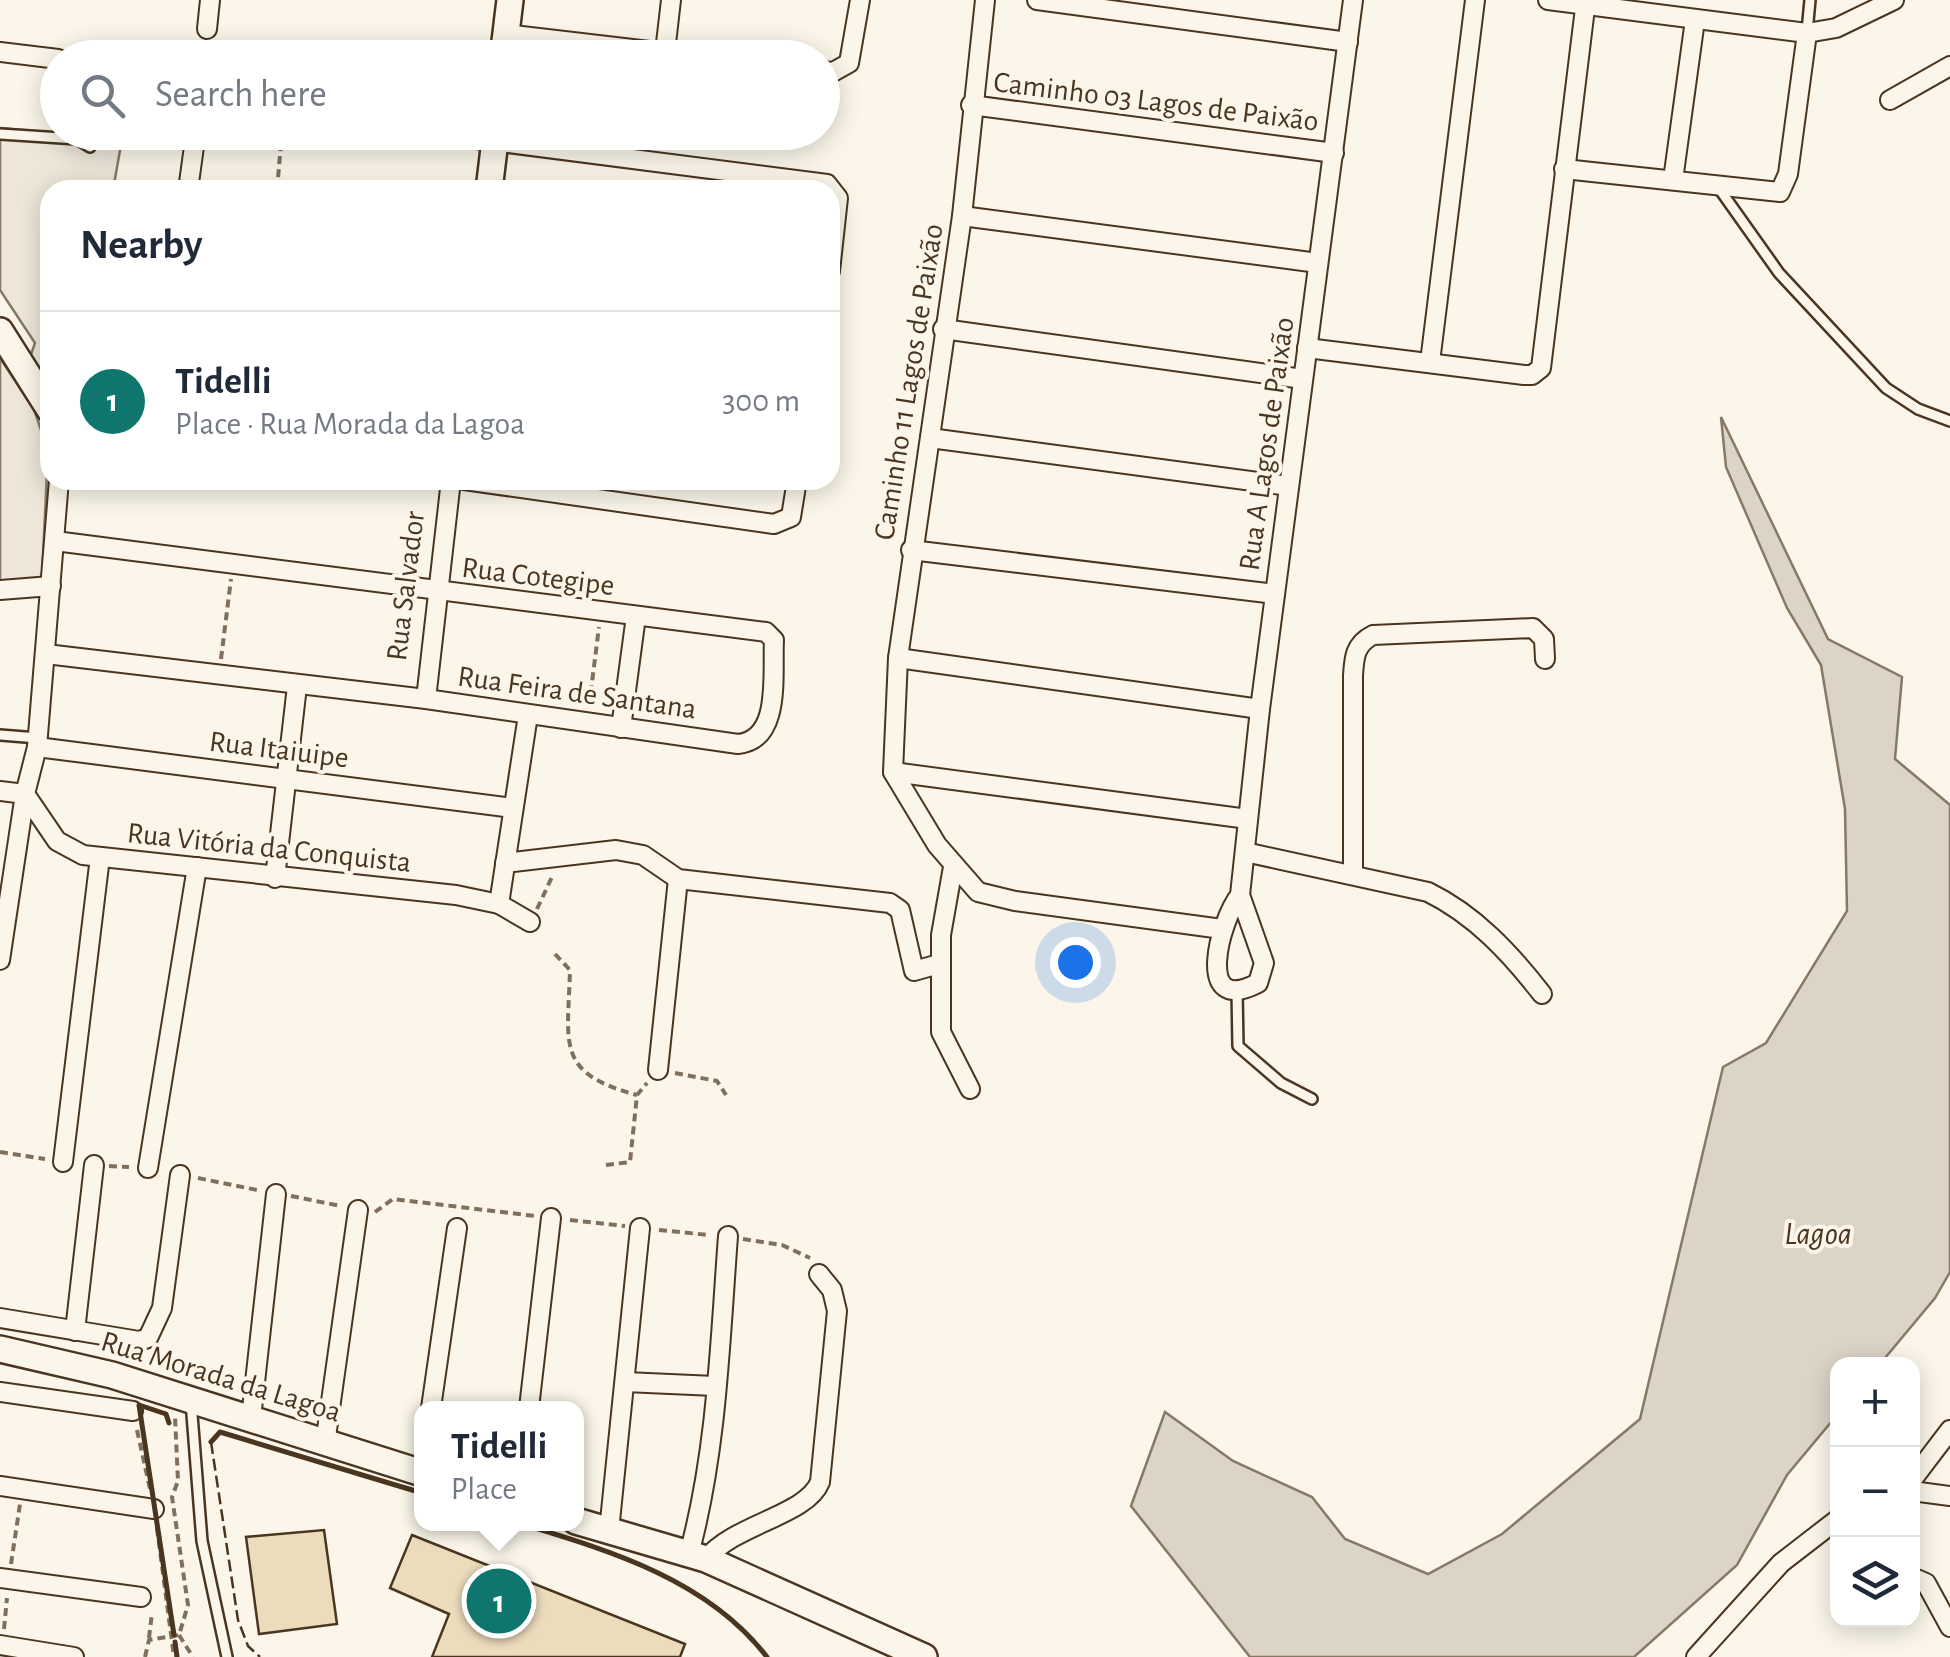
<!DOCTYPE html>
<meta charset="utf-8">
<style>
:root{--surface:#fff;--page:#f6f6f7;--text:#1f2937;--muted:#747a83;--line:#e0e1e3;--accent:#0f766e}
body{margin:0;font-family:"Alegreya Sans",sans-serif;background:var(--page);color:var(--text)}
.controls{position:absolute;right:30px;bottom:30px;display:grid;overflow:hidden;border-radius:20px;box-shadow:0 5px 25px #0003}
.controls button{width:90px;height:90px;display:grid;place-items:center;padding:0;border:0;border-bottom:2px solid var(--line);background:var(--surface);color:var(--text);font:50px sans-serif}
.you{position:absolute;left:1075px;top:962px;width:35px;height:35px;margin:-25px;border:8px solid #fff;border-radius:50%;background:#1a73e8;box-shadow:0 0 0 15px #1a73e833}
.badge{display:grid;place-items:center;width:65px;height:65px;border-radius:50%;background:var(--accent);color:#fff;font-size:32px;font-weight:700}
.pin{position:absolute;translate:-50% -50%;border:5px solid #fff;box-shadow:0 2px 10px #0006}
.popup{position:absolute;left:414px;top:1401px;width:170px;height:130px;box-sizing:border-box;display:grid;place-content:center;border-radius:20px;background:var(--surface);filter:drop-shadow(0 2px 8px #0005);font-size:32px;white-space:nowrap;color:var(--muted)}
.popup b{font-size:38px;color:var(--text)}
.popup::after{content:'';position:absolute;left:50%;top:100%;margin-left:-20px;border:20px solid transparent;border-top-color:var(--surface)}
.list{margin:0;padding:0;list-style:none}
h2{display:flex;justify-content:space-between;align-items:center;height:130px;margin:0;padding:0 40px;font-size:42px}
h2 small{font-size:32px;font-weight:400;color:var(--muted)}
.list li{display:grid;grid-template-columns:65px 1fr auto;gap:30px;align-items:center;box-sizing:border-box;height:180px;padding:0 40px;border-top:2px solid var(--line)}
.list b{display:block;font-size:38px;white-space:nowrap}
.list p{margin:0;font-size:32px;white-space:nowrap;color:var(--muted)}
.list em{font-size:32px;font-style:normal;color:var(--muted)}
.icon{flex:none;width:55px;height:55px;fill:none;stroke:currentColor;stroke-width:2;stroke-linecap:round;stroke-linejoin:round}
.map{position:relative;flex:none;width:1950px;height:1657px;overflow:hidden}
.search{position:absolute;background:var(--surface);box-shadow:0 5px 25px #0003;left:40px;top:40px;width:800px;height:110px;display:flex;align-items:center;gap:25px;box-sizing:border-box;padding:0 35px;border-radius:55px;color:var(--muted);font-size:38px}
.panel{position:absolute;background:var(--surface);box-shadow:0 5px 25px #0003;left:40px;top:180px;width:800px;height:310px;border-radius:30px}
.map>svg:first-child{display:block}
.green{fill:#ede6d9;stroke:#887966;stroke-width:2.5}
.water{fill:#dcd4c6;stroke:#887966;stroke-width:2.5}
.building{fill:#ecdcbc;stroke:#4a3520;stroke-width:2.5}
.lines{fill:none;stroke-linecap:round;stroke-linejoin:round}
.lane-casing{stroke:#4a3520;stroke-width:14}
.street-casing{stroke:#4a3520;stroke-width:22}
.secondary-casing{stroke:#4a3520;stroke-width:30}
.path{stroke:#7f6f5c;stroke-width:4;stroke-dasharray:8 5;stroke-linecap:butt}
.lane{stroke:#fbf6e9;stroke-width:9}
.street{stroke:#fbf6e9;stroke-width:18}
.secondary{stroke:#fbf6e9;stroke-width:25}
.fence{stroke:#4a3520;stroke-width:2.5;stroke-dasharray:12 5;stroke-linecap:butt}
.wall{stroke:#4a3520;stroke-width:5}
.labels{text-anchor:middle;dominant-baseline:central;stroke-width:8;stroke-linejoin:round;paint-order:stroke}
.street-label{font-size:30px;fill:#4a3520;stroke:#fbf6e9}
.water-label{font-size:32px;font-style:italic;fill:#4a3520;stroke:#fbf6e9}
</style>
<div class="map">
<svg width="1950" height="1657" viewBox="0 0 1950 1657">
<rect width="100%" height="100%" fill="#fbf6e9"/>
<g class="green">
<path d="M0,128L122,139L113,190H50V387L29,360L35,343L0,290Z"/>
<path d="M0,358L34,409L48,451L42,578L0,581Z"/>
</g>
<path class="water" d="M1721,417L1828,639L1902,677L1895,759L1950,805V1272L1935,1298L1880,1364H1838L1837,1415L1787,1475L1737,1565L1634,1657H1250L1131,1506L1165,1412L1233,1461L1312,1497L1345,1539L1428,1574L1502,1534L1640,1419L1723,1067L1766,1043L1847,911L1845,809L1821,665L1787,608L1726,467Z"/>
<g class="building">
<path d="M324,1530L337,1624L259,1634L246,1537Z"/>
<path d="M412,1535L685,1644L680,1657H432L449,1614L390,1588Z"/>
</g>
<g class="lines">
<g class="lane-casing">
<g id="lane">
<path d="M1807,32L1810,0"/>
<path d="M0,134L77,139L90,147"/>
<path d="M1718,187L1779,273L1886,388L1918,409L1950,421"/>
<path d="M0,735L38,738"/>
<path d="M1237,991L1238,1046L1281,1083L1312,1099"/>
<path d="M191,1402L202,1541L227,1657"/>
</g>
</g>
<g class="street-casing">
<g id="street">
<path d="M985,0L962,216L898,658L893,772L937,845L978,892L1015,901L1222,929"/>
<path d="M1037,0L1348,42"/>
<path d="M1548,0L1807,33L1836,28L1894,0"/>
<path d="M207,29L210,0"/>
<path d="M505,34L709,58"/>
<path d="M0,52L58,59"/>
<path d="M665,52L671,0"/>
<path d="M822,71L833,72L849,63L860,0"/>
<path d="M1890,100L1950,66"/>
<path d="M971,105L1334,153"/>
<path d="M422,132L827,184L838,198L830,271"/>
<path d="M1564,169L1780,192L1788,174L1807,33"/>
<path d="M1673,180L1695,20"/>
<path d="M188,190L196,132"/>
<path d="M962,216L1318,263"/>
<path d="M943,329L1303,379"/>
<path d="M1307,348L1524,375H1532L1541,368L1586,0"/>
<path d="M1430,362L1475,0"/>
<path d="M930,438L1289,486"/>
<path d="M464,480L774,524L791,517L797,480"/>
<path d="M911,550L1275,594"/>
<path d="M0,590L51,586"/>
<path d="M46,654L426,699L738,744C782,740 772,673 774,640L766,632L55,541"/>
<path d="M898,658L1260,709"/>
<path d="M426,699L451,480"/>
<path d="M621,728L636,616"/>
<path d="M37,747L513,808"/>
<path d="M893,772L1248,819"/>
<path d="M0,791L25,794"/>
<path d="M25,794L57,841L83,855L456,895L499,904L530,922"/>
<path d="M1245,852L1428,892C1475,915 1510,953 1542,994"/>
<path d="M505,863L616,850L643,855L678,879L890,903L900,910L914,971L939,964"/>
<path d="M953,867L941,935V1032L970,1089"/>
<path d="M1353,875V676C1354,657 1355,644 1373,635L1533,628L1544,639L1545,659"/>
<path d="M275,878L297,686"/>
<path d="M1240,895L1264,963L1258,983C1193,1017 1220,920 1240,895L1260,709L1353,0"/>
<path d="M499,904L528,715"/>
<path d="M0,960L25,794L37,747L59,480"/>
<path d="M658,1070L678,879"/>
<path d="M63,1162L100,857"/>
<path d="M148,1168L197,867"/>
<path d="M0,1318L139,1341L148,1338L162,1308L180,1175"/>
<path d="M75,1331L94,1165"/>
<path d="M625,1382L715,1386"/>
<path d="M0,1392L133,1411"/>
<path d="M431,1408L457,1228"/>
<path d="M529,1408L551,1218"/>
<path d="M251,1418L276,1194"/>
<path d="M325,1444L358,1210"/>
<path d="M1912,1480L1950,1430"/>
<path d="M0,1486L154,1509"/>
<path d="M1912,1491L1950,1496"/>
<path d="M609,1531L640,1228"/>
<path d="M689,1554C717,1451 720,1342 728,1236"/>
<path d="M706,1559C736,1523 806,1516 820,1482L837,1311L832,1290L819,1274"/>
<path d="M1912,1577L1926,1583L1950,1627"/>
<path d="M0,1578L141,1597"/>
<path d="M0,1645L74,1657"/>
<path d="M1696,1657L1781,1563L1838,1519"/>
</g>
</g>
<g class="secondary-casing">
<g id="secondary">
<path d="M503,58L510,0"/>
<path d="M489,190L496,132"/>
<path d="M0,331L50,410"/>
<path d="M0,1349L112,1375L422,1473"/>
<path d="M576,1521L706,1559L924,1657"/>
</g>
</g>
<g class="path">
<path d="M277,190L282,132"/>
<path d="M221,659L231,579"/>
<path d="M589,706L599,627"/>
<path d="M537,909L552,877"/>
<path d="M555,954L570,970C568,1045 555,1073 637,1095"/>
<path d="M675,1073L717,1081L726,1095"/>
<path d="M0,1152L45,1159"/>
<path d="M606,1165L630,1162L637,1095L647,1083"/>
<path d="M109,1166L129,1167"/>
<path d="M198,1178L257,1190"/>
<path d="M291,1196L341,1206"/>
<path d="M375,1212L393,1199L535,1216"/>
<path d="M570,1220L625,1226"/>
<path d="M659,1230L709,1235"/>
<path d="M743,1239L782,1245L810,1258"/>
<path d="M137,1430L150,1489"/>
<path d="M157,1528L174,1657"/>
<path d="M11,1564L20,1504"/>
<path d="M4,1629L7,1598"/>
<path d="M179,1635L193,1657"/>
<path d="M149,1638L152,1613"/>
<path d="M145,1657L149,1640L179,1635L188,1605L172,1497L178,1481L175,1417"/>
</g>
<use href="#lane" class="lane"/>
<use href="#street" class="street"/>
<use href="#secondary" class="secondary"/>
<path class="fence" d="M211,1442L238,1620L248,1646L260,1657"/>
<g class="wall">
<path d="M169,1423L166,1414L139,1405L174,1635"/>
<path d="M211,1442L220,1432L422,1493"/>
<path d="M522,1524C611,1551 708,1580 767,1657"/>
<path d="M175,1642L177,1657"/>
</g>
</g>
<g class="labels">
<g class="street-label">
<text transform="translate(1156 102) rotate(7)">Caminho 03 Lagos de Paixão</text>
<text transform="translate(909 382) rotate(-81)">Caminho 11 Lagos de Paixão</text>
<text transform="translate(1267 444) rotate(-82)">Rua A Lagos de Paixão</text>
<text transform="translate(538 577) rotate(7)">Rua Cotegipe</text>
<text transform="translate(406 586) rotate(-83)">Rua Salvador</text>
<text transform="translate(577 693) rotate(8)">Rua Feira de Santana</text>
<text transform="translate(279 750) rotate(7)">Rua Itaiuipe</text>
<text transform="translate(269 848) rotate(6)">Rua Vitória da Conquista</text>
<text transform="translate(221 1377) rotate(17)">Rua Morada da Lagoa</text>
</g>
<g class="water-label">
<text x="1818" y="1234">Lagoa</text>
</g>
</g>
</svg>
<div class="controls">
<button>+</button>
<button>−</button>
<button><svg class="icon" aria-label="layers" viewBox="0 0 24 24"><path d="M12 4l9 5-9 5-9-5zM3 14l9 5 9-5"/></svg></button>
</div>
<div class="you"></div>
<div class="pin badge" style="left:499px;top:1601px">1</div>
<div class="popup"><b>Tidelli</b>Place</div>
<div class="search"><svg class="icon" aria-label="search" viewBox="0 0 24 24"><circle cx="10" cy="10" r="6"/><path d="M15 15l6 6"/></svg>Search here</div>
<section class="panel">
<h2>Nearby<small></small></h2>
<ul class="list">
<li><span class="badge">1</span><div><b>Tidelli</b><p>Place · Rua Morada da Lagoa</p></div><em>300 m</em></li>
</ul>
</section>
</div>
